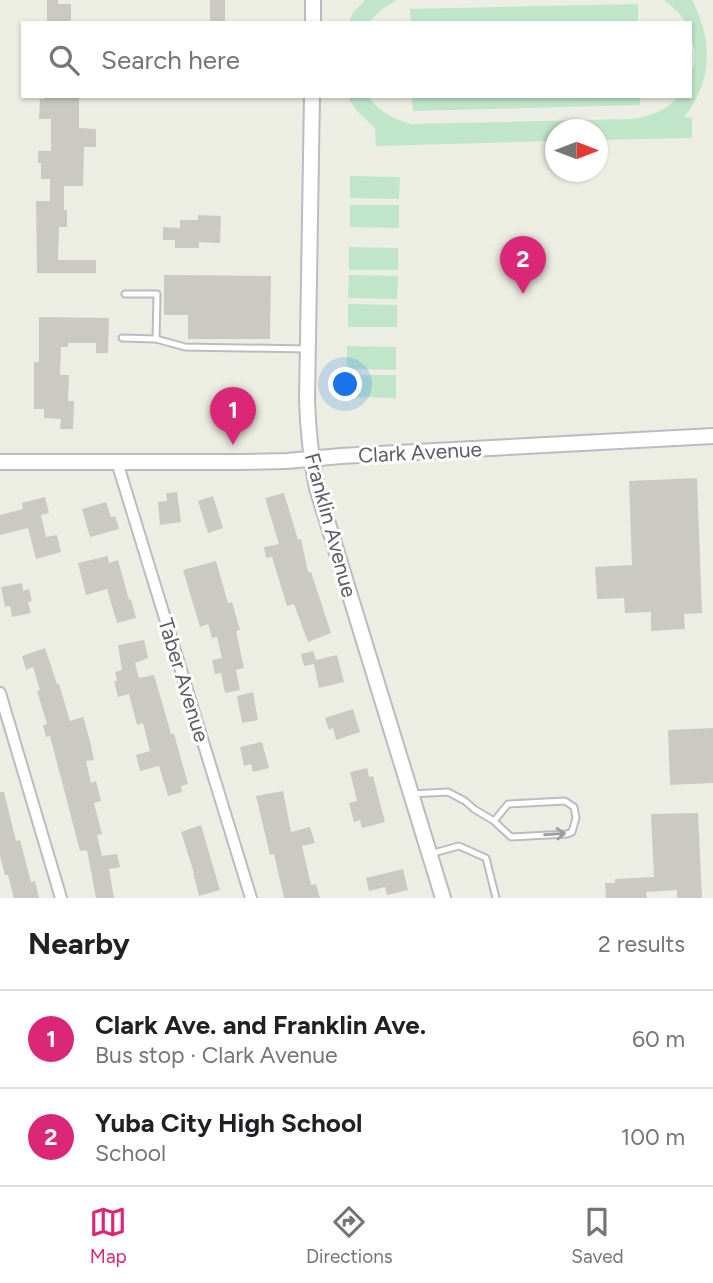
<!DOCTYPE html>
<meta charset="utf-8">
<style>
:root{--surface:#fff;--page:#f2f2f2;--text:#202124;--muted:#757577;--line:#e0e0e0;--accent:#db2777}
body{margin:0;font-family:Figtree,sans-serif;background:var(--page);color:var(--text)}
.compass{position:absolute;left:545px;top:119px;width:63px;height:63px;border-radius:50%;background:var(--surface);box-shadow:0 2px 5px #0004;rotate:90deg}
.you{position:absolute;left:346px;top:385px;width:24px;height:24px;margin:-18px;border:5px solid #fff;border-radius:50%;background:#1a73e8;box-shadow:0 0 0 10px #1a73e833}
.badge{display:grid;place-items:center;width:46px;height:46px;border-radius:50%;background:var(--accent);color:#fff;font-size:23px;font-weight:700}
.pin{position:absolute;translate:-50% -58px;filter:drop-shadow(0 2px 4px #0008)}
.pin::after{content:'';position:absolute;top:37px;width:24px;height:21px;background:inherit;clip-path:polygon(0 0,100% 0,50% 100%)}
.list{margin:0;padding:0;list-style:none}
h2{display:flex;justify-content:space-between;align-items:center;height:91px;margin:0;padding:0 28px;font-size:30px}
h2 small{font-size:23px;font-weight:400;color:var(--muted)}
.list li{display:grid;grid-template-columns:46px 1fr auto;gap:21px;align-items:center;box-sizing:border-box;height:98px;padding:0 28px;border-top:2px solid var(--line)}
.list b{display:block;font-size:26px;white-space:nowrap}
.list p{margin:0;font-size:23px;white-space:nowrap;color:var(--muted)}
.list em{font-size:23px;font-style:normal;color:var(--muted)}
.icon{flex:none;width:38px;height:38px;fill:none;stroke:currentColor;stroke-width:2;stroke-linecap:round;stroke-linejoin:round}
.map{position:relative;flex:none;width:713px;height:898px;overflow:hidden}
.search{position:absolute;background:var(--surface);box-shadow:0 2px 5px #0004;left:21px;right:21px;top:21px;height:77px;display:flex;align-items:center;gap:18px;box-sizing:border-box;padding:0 24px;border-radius:0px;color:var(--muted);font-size:26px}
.sheet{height:287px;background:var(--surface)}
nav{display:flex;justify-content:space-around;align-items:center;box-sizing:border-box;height:98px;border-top:2px solid var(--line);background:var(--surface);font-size:19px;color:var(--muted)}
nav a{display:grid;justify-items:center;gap:4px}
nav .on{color:var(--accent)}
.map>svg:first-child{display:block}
.green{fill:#c0e5c9}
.building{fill:#cacac3}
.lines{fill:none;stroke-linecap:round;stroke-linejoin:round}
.service-casing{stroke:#bbbbc2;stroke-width:9}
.minor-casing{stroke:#bbbbc2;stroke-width:14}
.tertiary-casing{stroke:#bbbbc2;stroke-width:18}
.service{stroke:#fff;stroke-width:5}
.minor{stroke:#fff;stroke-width:10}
.tertiary{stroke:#fff;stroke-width:14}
.oneway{stroke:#9d9ea2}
.labels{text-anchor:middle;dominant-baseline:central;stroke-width:6;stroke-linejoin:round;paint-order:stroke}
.street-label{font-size:21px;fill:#5b5d64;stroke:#fff}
</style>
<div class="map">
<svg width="713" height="898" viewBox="0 0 713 898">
<rect width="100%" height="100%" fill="#edeee3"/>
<g class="green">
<path d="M365,0H397L382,9L368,23H348L353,13Z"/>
<path d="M664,0H692C713,40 713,81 684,117L692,118V138L598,140V130H556L555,141L376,146L375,128L356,110L347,96H368C379,112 394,120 412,124L632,119C651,117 666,110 679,96H690V77L694,64L695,53L690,32V23H686L678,12Z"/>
<path d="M638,4V23H411L410,9Z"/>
<path d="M412,96H640V105L413,111Z"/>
<path d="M350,176L400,177L399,199L350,198Z"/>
<path d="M350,205H399V228L350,227Z"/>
<path d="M349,247L398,248V270H349Z"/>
<path d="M349,275L398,276L397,299L348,298Z"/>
<path d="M348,304L397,305V327H348Z"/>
<path d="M347,346L396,347V370L347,369Z"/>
<path d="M347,375H396V398L346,397Z"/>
</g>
<g class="building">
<path d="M47,0H58V4H71V23H47Z"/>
<rect x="210" y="0" width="15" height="23"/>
<path d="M44,96H79V128L96,129V147H84L83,186H64V210H67V227H59L58,260H96V273H37L36,201H50V179H41V163H38V151H51V119H39L40,99L44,100Z"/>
<path d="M198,215L221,216L220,243L199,242V248H175V240H163V227L180,228V220H198Z"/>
<path d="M164,275L271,276L270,339H188V315H164Z"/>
<path d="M39,317L109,318L108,353H96V343H68V347H61L60,375H69L68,401H74L73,429H60L61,419L44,418V409H34V362H39Z"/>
<path d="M697,478L702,613L684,614L685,629L651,631V612L625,613L624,598L597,599L595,567L632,565L629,481Z"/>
<path d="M177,492L181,522L160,525L158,502L167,501L166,493Z"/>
<path d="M284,493L298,540L301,539L308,572H311L331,633L308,642L294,604L287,606L272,557L266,558L264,547L279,544L265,498Z"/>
<path d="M213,496L223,528L208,533L198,501Z"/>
<path d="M45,497L49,513L41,515L46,537L57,535L61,552L36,559L28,528L0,535V515L23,509L22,503Z"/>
<path d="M106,502L111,517L115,516L119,529L90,537L82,509Z"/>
<path d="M108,556L109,563L118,560L129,600L131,599L136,618L117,623L107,589L86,595L78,563Z"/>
<path d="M216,561L228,603L232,602L240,630L236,631L244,668L236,670L240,690L225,693L221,673L215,674L212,660L222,658L217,637L212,638L208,624L200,627L183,570Z"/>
<path d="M22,583L23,591L29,589L32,601L28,602L31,613L12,617L10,606L5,607L1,587Z"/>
<path d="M144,640L148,658L135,663L139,678L154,675L171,734H174L188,784L181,786L182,792L168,796L159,766L140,771L136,755L150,751L143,723L137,725L129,694L118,697L114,681H117L115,672L122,670L118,645Z"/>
<path d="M45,648L57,684H59L70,721L83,717L90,741L94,760L86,761L91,783L96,781L101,801L94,803L102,834L97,835L102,856L117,854L120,867L109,869L114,898H96L87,850L80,851L50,736L46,737L43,725L47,724L37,691L40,690L33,667L26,670L22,656Z"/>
<path d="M313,651L316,660L337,655L344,682L319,688L314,664L304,666L301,654Z"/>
<path d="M253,692L258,720L242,723L237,696Z"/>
<path d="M353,709L360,732L336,740L333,728L329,730L325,718Z"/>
<path d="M713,728V783L670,785L668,730Z"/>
<path d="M262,742L269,768L253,772L251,764L244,766L240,747Z"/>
<path d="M367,768L369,777L373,776L385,822L362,828L360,820L354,822L349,803L357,801L350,772Z"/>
<path d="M283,791L291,832L310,827L315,843L302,846L311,885L316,884L320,898H284L274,854L270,855L256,796Z"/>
<path d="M0,792H4L16,841L20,840L31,882L35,881L39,898H14L8,875H5L0,856Z"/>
<path d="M698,813L702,898H677V890L646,892L647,898H606L605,883H615V879L654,877L651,814Z"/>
<path d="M201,825L220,890L199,896L193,873H194L181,832Z"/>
<path d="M403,869L408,890L387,895L385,887L369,891L366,878Z"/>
</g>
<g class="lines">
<g class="service-casing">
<g id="service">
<path d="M125,294H157L156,339"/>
<path d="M122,338L156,339L185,347L308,349"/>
<path d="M411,794L448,792L465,801L474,809L494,821L511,837L567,834L572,832L576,818L574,807L565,801L508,804L494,821"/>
<path d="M430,854L459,846L486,858L496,898"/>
</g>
</g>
<g class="minor-casing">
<g id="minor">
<path d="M117,462L251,898"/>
<path d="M0,693L61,898"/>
</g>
</g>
<g class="tertiary-casing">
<g id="tertiary">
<path d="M313,23V0"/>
<path d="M312,96L307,400C308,430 311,459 317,488L443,898"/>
<path d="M0,462H241L287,461L341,456L713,436"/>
</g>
</g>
<use href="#service" class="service"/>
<use href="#minor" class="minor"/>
<use href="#tertiary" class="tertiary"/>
</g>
<defs><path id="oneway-shaft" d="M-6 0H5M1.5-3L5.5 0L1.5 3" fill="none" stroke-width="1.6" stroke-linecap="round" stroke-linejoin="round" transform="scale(1.75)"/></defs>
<use class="oneway" href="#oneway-shaft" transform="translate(555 834) rotate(-4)"/>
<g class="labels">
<g class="street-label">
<text transform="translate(420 452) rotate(-3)">Clark Avenue</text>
<text transform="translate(331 525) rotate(75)">Franklin Avenue</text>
<text transform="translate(184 680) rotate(73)">Taber Avenue</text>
</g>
</g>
</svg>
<svg class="compass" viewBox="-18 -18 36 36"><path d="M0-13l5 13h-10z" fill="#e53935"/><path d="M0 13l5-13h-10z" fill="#757577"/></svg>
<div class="you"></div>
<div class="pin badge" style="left:233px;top:445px">1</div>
<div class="pin badge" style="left:523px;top:294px">2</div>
<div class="search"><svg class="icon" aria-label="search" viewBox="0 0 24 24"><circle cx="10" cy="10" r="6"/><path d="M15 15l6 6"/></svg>Search here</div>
</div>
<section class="sheet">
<h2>Nearby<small>2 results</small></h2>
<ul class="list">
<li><span class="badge">1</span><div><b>Clark Ave. and Franklin Ave.</b><p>Bus stop · Clark Avenue</p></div><em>60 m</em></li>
<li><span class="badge">2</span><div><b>Yuba City High School</b><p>School</p></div><em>100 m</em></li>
</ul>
</section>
<nav>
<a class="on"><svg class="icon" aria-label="map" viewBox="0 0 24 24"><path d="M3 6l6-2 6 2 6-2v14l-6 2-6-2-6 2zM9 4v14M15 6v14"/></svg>Map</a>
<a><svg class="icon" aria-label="directions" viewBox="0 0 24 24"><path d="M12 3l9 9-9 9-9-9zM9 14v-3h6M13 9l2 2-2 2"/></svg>Directions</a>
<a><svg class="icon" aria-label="saved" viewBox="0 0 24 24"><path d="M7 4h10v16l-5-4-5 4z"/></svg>Saved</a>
</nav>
